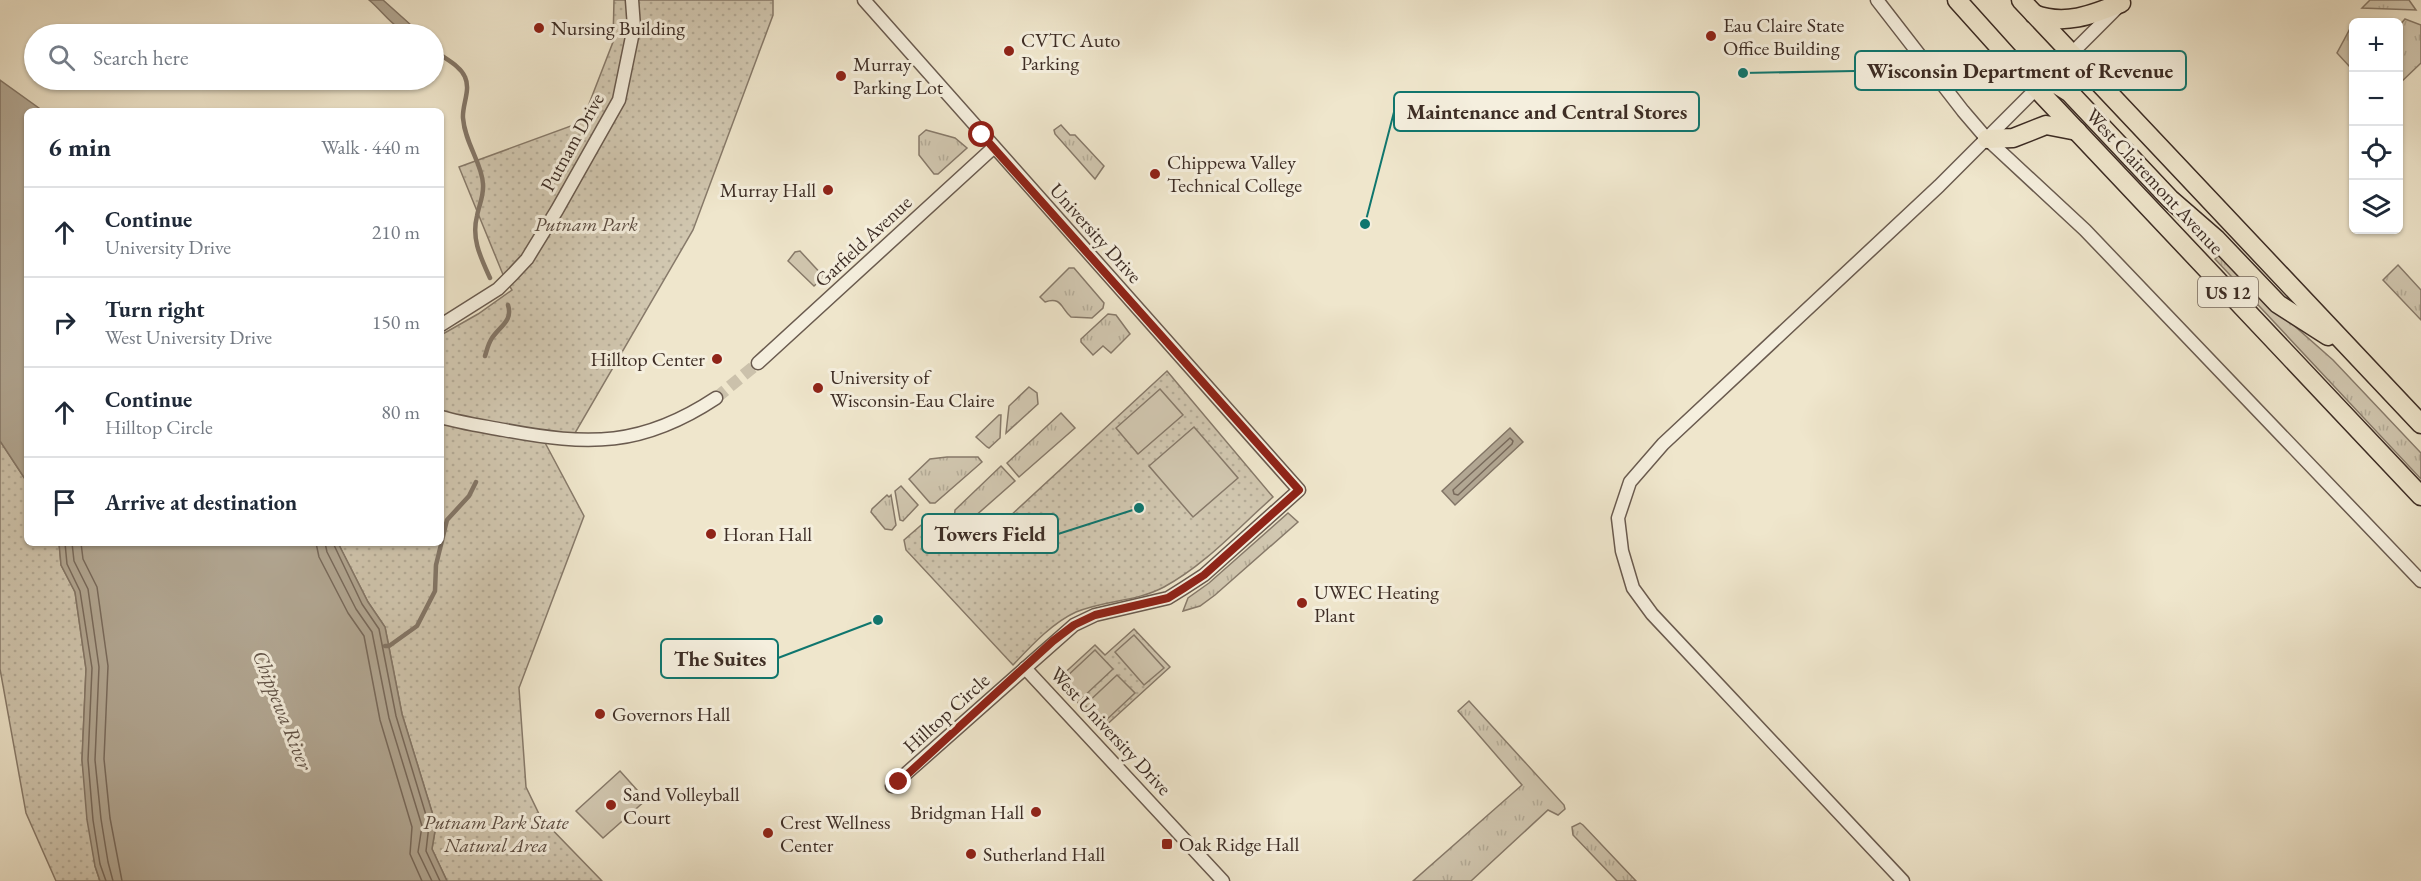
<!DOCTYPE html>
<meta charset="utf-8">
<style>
:root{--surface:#fff;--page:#f6f6f7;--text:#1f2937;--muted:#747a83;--line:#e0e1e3}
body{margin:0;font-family:"EB Garamond",serif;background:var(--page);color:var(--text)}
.controls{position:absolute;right:18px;top:18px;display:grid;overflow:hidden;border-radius:9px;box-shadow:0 2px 4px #0004}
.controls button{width:54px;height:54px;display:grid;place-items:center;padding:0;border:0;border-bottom:2px solid var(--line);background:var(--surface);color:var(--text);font:30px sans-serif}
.stop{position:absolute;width:18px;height:18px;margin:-14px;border:4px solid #8f2418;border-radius:50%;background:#fff}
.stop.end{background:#8f2418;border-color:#fff;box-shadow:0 2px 6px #0008}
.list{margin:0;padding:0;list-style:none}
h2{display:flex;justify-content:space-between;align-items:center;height:78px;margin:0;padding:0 24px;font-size:26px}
h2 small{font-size:20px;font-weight:400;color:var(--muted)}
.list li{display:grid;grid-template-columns:39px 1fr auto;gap:18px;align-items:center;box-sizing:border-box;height:90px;padding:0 24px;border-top:2px solid var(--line)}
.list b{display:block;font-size:22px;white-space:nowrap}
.list p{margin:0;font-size:20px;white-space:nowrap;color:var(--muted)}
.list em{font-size:20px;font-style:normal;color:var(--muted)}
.icon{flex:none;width:33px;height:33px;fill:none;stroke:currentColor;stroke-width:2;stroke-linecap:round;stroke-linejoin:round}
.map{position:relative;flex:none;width:2421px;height:881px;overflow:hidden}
.search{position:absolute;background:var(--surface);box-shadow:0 2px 4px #0004;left:24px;top:24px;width:420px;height:66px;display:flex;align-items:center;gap:15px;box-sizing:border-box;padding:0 21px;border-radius:33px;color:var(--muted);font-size:22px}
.panel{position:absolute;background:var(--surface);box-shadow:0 2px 4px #0004;left:24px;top:108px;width:420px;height:438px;border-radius:9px}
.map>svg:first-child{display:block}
.grass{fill:url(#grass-tufts);stroke:#877a6a;stroke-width:1.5}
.park{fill:url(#park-dots);stroke:#877a6a;stroke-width:1.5}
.pitch{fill:#d1c7b0;stroke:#877a6a;stroke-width:1.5}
.water{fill:#b2a793;stroke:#837667;stroke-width:1.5}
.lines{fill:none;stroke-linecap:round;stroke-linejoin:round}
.shore{stroke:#786a5c;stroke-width:1.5}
.stream{stroke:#837667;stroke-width:4.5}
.street-tunnel{stroke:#cbc1ab;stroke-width:12;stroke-dasharray:12 6;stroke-linecap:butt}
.street-casing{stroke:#6a5b4f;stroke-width:15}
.primary-casing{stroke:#3d2d25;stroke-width:21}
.street{stroke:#f5efde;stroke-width:12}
.primary{stroke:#efe6cc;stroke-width:18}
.route{stroke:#8f2418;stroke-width:8}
.poi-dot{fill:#8f2418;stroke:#f5efde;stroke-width:2}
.labels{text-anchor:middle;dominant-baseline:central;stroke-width:6;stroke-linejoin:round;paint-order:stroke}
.shield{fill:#f5efde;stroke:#74675c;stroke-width:1.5}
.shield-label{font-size:18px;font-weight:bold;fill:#3d2d25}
.poi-label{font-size:20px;fill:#3d2d25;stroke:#f5efde;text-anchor:start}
.street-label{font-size:20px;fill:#3d2d25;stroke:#f5efde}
.park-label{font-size:20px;font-style:italic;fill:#5b4c41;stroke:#f5efde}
.water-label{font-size:21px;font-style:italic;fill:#605246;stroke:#f5efde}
.leader{fill:none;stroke:#0f766e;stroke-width:2}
.callout-dot{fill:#0f766e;stroke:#f5efde;stroke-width:2}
.callout{fill:#f5efde;stroke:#0f766e;stroke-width:2}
.callout-label{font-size:21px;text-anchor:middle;font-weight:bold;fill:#3d2d25}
</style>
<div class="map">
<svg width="2421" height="881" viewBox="0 0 2421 881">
<defs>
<pattern id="grass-tufts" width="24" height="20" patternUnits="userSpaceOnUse" patternTransform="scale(1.5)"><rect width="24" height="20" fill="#d1c7b0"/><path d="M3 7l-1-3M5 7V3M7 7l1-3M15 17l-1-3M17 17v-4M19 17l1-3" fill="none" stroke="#b4ab97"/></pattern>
<pattern id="park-dots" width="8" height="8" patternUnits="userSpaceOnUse" patternTransform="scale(1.5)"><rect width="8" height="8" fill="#d1c7b0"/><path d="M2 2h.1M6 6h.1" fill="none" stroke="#b4ab97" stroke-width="1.8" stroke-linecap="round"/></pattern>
</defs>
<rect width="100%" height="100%" fill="#efe6cc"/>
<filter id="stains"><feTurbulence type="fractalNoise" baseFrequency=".00333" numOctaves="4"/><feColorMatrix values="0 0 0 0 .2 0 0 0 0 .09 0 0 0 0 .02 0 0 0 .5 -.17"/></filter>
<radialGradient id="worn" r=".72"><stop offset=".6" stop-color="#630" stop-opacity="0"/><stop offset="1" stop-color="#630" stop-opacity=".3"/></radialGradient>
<g class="grass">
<path d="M2370,0H2409L2416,10L2362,8Z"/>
<path d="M2405,19L2421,25V63L2399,84V26Z"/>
<path d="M2353,23V62L2349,66L2337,53Z"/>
<path d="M1061,125L1070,135H1075L1104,166L1095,179L1055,134L1054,130Z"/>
<path d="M926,130L955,138L967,148L938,174H934L919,155V136Z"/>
<path d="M800,251L824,277L814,286L788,261L795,252Z"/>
<path d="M2221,253L2272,306L2333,360L2421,453V479L2215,259Z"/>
<path d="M2398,265L2421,290V320L2383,280Z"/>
<path d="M1069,268H1074L1104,303L1103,308L1092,318L1071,317C1061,309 1062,296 1045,302L1040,297Z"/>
<path d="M1108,314L1116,315L1130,334L1111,353L1103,346L1093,355L1081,342V339Z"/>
<path d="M1029,387L1037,393L1038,404L1006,433L1009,406Z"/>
<path d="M1061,413L1075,428L1019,477L1007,463Z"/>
<path d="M999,415H1001L1000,438L989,448L987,447L976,437Z"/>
<path d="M947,457H978L982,462L935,503H930L909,479L930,459Z"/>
<path d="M1001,466L1015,481L973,518L977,530L968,533L961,532L954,522L955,510Z"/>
<path d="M901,486L918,505L903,521L900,520L895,491Z"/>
<path d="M887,495L889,497L891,495L896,525L892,530L885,529L871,512L872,509Z"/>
<path d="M1288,513L1298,522L1215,595L1200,606L1183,611L1188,598L1209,583Z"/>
<path d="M1469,701L1564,805L1565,809L1558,815L1548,810L1471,881H1413L1522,785L1458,711Z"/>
<path d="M1580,823L1583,825L1636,881H1617L1573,835L1572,827Z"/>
</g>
<g class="park">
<path d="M614,0H773V15L693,230L571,440L542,437L584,516L519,688L526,787L541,818L602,881H447L432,849L436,825L402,714L385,627L368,602L338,543H441V335L478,314L512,290L504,277L459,167L582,122L613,42Z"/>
<path d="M1167,371L1273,497C1238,528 1205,565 1164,587C1136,602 1104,600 1076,612C1052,623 1031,646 1013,665L906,550L904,540L927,520C944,539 955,557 982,542Z"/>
<path d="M0,441L27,482V543H59L61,565L75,592L86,669L82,760L95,866L100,881H56L26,813L0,669Z"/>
<path d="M1134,629L1170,667L1102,729L1057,680L1095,645L1105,655Z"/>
</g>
<g class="pitch">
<path d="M1160,389L1183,415L1138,454L1116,428Z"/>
<path d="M1194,427L1238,478L1193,517L1149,466Z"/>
<path d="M1134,635L1164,668L1144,685L1115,652Z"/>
<path d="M1095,650L1113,669L1081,699L1063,680Z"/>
<path d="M1117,675L1135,693L1102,724L1085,705Z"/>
<path d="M620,771L646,800L603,838L576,811Z"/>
</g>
<g class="water">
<path d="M369,0H383L421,34C396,35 387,15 369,0Z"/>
<path d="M0,80L43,111H27V482L0,441Z"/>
<path d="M1510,428L1523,442L1455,505L1442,491Z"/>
<path d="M59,543H338L368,602L385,627L402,714L436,825L432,849L447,881H100L95,866L87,820L82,760L86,669L75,592L61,565Z"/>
</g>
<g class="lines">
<g class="shore">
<path d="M1510,438L1513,441L1512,444L1458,495L1454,494L1453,490Z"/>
<path d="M65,543L67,564L80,591L92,668L88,760L93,820L100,864L106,881"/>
<path d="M72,543L74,561L88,589L99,667L95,760L101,819L108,862L113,881"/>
<path d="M81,543L83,559L97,587L108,666L104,759L110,818L122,881"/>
<path d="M316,543L319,557L348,613L364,636L380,720L412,827L410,854L422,881"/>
<path d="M325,543L327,552L356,609L372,632L389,718L422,826L418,852L432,881"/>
<path d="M333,543L362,604L379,629L396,716L429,825L426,851L440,881"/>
</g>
<g class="stream">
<path d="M434,50C443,58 460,65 465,77C471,90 462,105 463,118C465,144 482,163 483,184C484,196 479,205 477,216C471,239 481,258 490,278"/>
<path d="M485,356C487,350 488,344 492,338C500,326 513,321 508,305"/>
<path d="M385,646H389L417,626L435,591L436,565L447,520L469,496L476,482"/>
</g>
<path class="street-tunnel" d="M716,398L758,363"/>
<g class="street-casing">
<g id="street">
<path d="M864,0L1299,490L1204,575L1184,588L1168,598L1095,615L1074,625L892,786"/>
<path d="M1877,0L1963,111L1987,139L2085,230L2421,581"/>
<path d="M441,325L498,289L513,274L527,259L557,210L619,100L634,27L632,0"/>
<path d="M758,363L993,148"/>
<path d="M441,417C461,423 483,426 504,430C589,446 642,447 716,398"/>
<path d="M1025,668L1223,881"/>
<path d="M1903,881L1652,614L1633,588L1622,551L1618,518L1630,482L1663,444L1939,186L2116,9"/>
</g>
</g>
<g class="primary-casing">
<g id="primary">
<path d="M1957,0L2036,88L2421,496"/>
<path d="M2021,0L2421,424"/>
<path d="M2034,14C2064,26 2092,15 2121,3"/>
<path d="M2036,88L2056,84L2070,93L2170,199L2216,239L2278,304L2328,336"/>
<path d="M1987,139L2013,138L2046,125L2077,131"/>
</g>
</g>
<use href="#street" class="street"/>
<use href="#primary" class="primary"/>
</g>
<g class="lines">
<path class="route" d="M899,782L1053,641L1074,625L1095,615L1168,598L1184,588L1204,575L1299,490L982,135"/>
</g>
<g class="poi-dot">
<circle cx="539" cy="28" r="6"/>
<circle cx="1711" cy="36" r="6"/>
<circle cx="1009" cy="51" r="6"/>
<circle cx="841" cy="76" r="6"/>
<circle cx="1155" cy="174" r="6"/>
<circle cx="828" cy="190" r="6"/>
<circle cx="717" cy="359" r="6"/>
<circle cx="818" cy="388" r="6"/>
<circle cx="711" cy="534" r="6"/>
<circle cx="1302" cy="603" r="6"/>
<circle cx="600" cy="714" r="6"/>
<circle cx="611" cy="805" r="6"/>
<circle cx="1036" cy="812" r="6"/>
<circle cx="768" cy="833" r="6"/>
<rect x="1161" y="838" width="12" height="12" rx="3"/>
<circle cx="971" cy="854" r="6"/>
</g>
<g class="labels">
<rect class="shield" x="2198" y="277" width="60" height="30" rx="4.5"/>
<g class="shield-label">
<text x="2228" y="292">US 12</text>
</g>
<g class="poi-label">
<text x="1723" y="25">Eau Claire State<tspan x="1723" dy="23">Office Building</tspan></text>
<text x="551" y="28">Nursing Building</text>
<text x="1021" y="40">CVTC Auto<tspan x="1021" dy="23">Parking</tspan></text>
<text x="853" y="64">Murray<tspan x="853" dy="23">Parking Lot</tspan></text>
<text x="1167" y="162">Chippewa Valley<tspan x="1167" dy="23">Technical College</tspan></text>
<text x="816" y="190" text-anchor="end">Murray Hall</text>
<text x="705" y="359" text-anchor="end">Hilltop Center</text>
<text x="830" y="377">University of<tspan x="830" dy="23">Wisconsin-Eau Claire</tspan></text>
<text x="723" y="534">Horan Hall</text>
<text x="1314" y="592">UWEC Heating<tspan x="1314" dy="23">Plant</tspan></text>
<text x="612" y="714">Governors Hall</text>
<text x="623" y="794">Sand Volleyball<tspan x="623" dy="23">Court</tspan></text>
<text x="1024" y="812" text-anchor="end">Bridgman Hall</text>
<text x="780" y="822">Crest Wellness<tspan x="780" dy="23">Center</tspan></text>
<text x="1179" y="844">Oak Ridge Hall</text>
<text x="983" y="854">Sutherland Hall</text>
</g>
<g class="street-label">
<text transform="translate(572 142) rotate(-61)">Putnam Drive</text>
<text transform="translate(2155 181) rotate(47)">West Clairemont Avenue</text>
<text transform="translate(1096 233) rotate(48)">University Drive</text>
<text transform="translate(863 241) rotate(-43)">Garfield Avenue</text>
<text transform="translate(946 713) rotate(-42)">Hilltop Circle</text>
<text transform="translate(1111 731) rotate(47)">West University Drive</text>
</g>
<g class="park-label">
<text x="586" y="224">Putnam Park</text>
<text x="496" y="822">Putnam Park State<tspan x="496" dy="23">Natural Area</tspan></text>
</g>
<g class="water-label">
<text transform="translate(283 710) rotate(68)">Chippewa River</text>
</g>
</g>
<path class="leader" d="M1743 73L1855 71M1365 224L1394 112M1139 508L1058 534M878 620L778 658"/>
<g class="callout-dot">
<circle cx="1743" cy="73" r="6"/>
<circle cx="1365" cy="224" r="6"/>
<circle cx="1139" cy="508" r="6"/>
<circle cx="878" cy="620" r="6"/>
</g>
<g class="callout">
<rect x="1855" y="51" width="331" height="39" rx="6"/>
<rect x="1394" y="92" width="305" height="39" rx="6"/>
<rect x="922" y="514" width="136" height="39" rx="6"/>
<rect x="661" y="639" width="117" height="39" rx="6"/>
</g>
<g class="callout-label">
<text x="2020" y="78">Wisconsin Department of Revenue</text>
<text x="1547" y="119">Maintenance and Central Stores</text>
<text x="990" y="541">Towers Field</text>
<text x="720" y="666">The Suites</text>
</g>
<rect width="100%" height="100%" filter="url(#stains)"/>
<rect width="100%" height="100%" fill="url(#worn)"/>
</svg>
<div class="controls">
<button>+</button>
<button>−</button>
<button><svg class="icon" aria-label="locate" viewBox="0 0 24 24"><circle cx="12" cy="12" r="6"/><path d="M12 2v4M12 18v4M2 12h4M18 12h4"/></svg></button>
<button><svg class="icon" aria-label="layers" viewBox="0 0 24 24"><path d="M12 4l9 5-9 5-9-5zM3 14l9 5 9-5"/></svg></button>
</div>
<div class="stop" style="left:982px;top:135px"></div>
<div class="stop end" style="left:899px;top:782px"></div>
<div class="search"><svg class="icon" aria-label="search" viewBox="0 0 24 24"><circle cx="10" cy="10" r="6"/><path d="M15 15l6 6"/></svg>Search here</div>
<section class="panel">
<h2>6 min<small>Walk · 440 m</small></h2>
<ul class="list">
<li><svg class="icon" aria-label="ahead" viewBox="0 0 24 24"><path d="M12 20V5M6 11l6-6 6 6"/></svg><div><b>Continue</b><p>University Drive</p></div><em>210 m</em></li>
<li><svg class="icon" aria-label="right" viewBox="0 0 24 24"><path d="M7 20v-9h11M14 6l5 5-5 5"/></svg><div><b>Turn right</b><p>West University Drive</p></div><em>150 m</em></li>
<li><svg class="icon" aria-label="ahead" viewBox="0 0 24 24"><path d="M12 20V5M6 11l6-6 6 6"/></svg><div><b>Continue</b><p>Hilltop Circle</p></div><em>80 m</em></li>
<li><svg class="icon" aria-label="arrive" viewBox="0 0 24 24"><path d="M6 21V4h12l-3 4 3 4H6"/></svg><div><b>Arrive at destination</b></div></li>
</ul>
</section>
</div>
